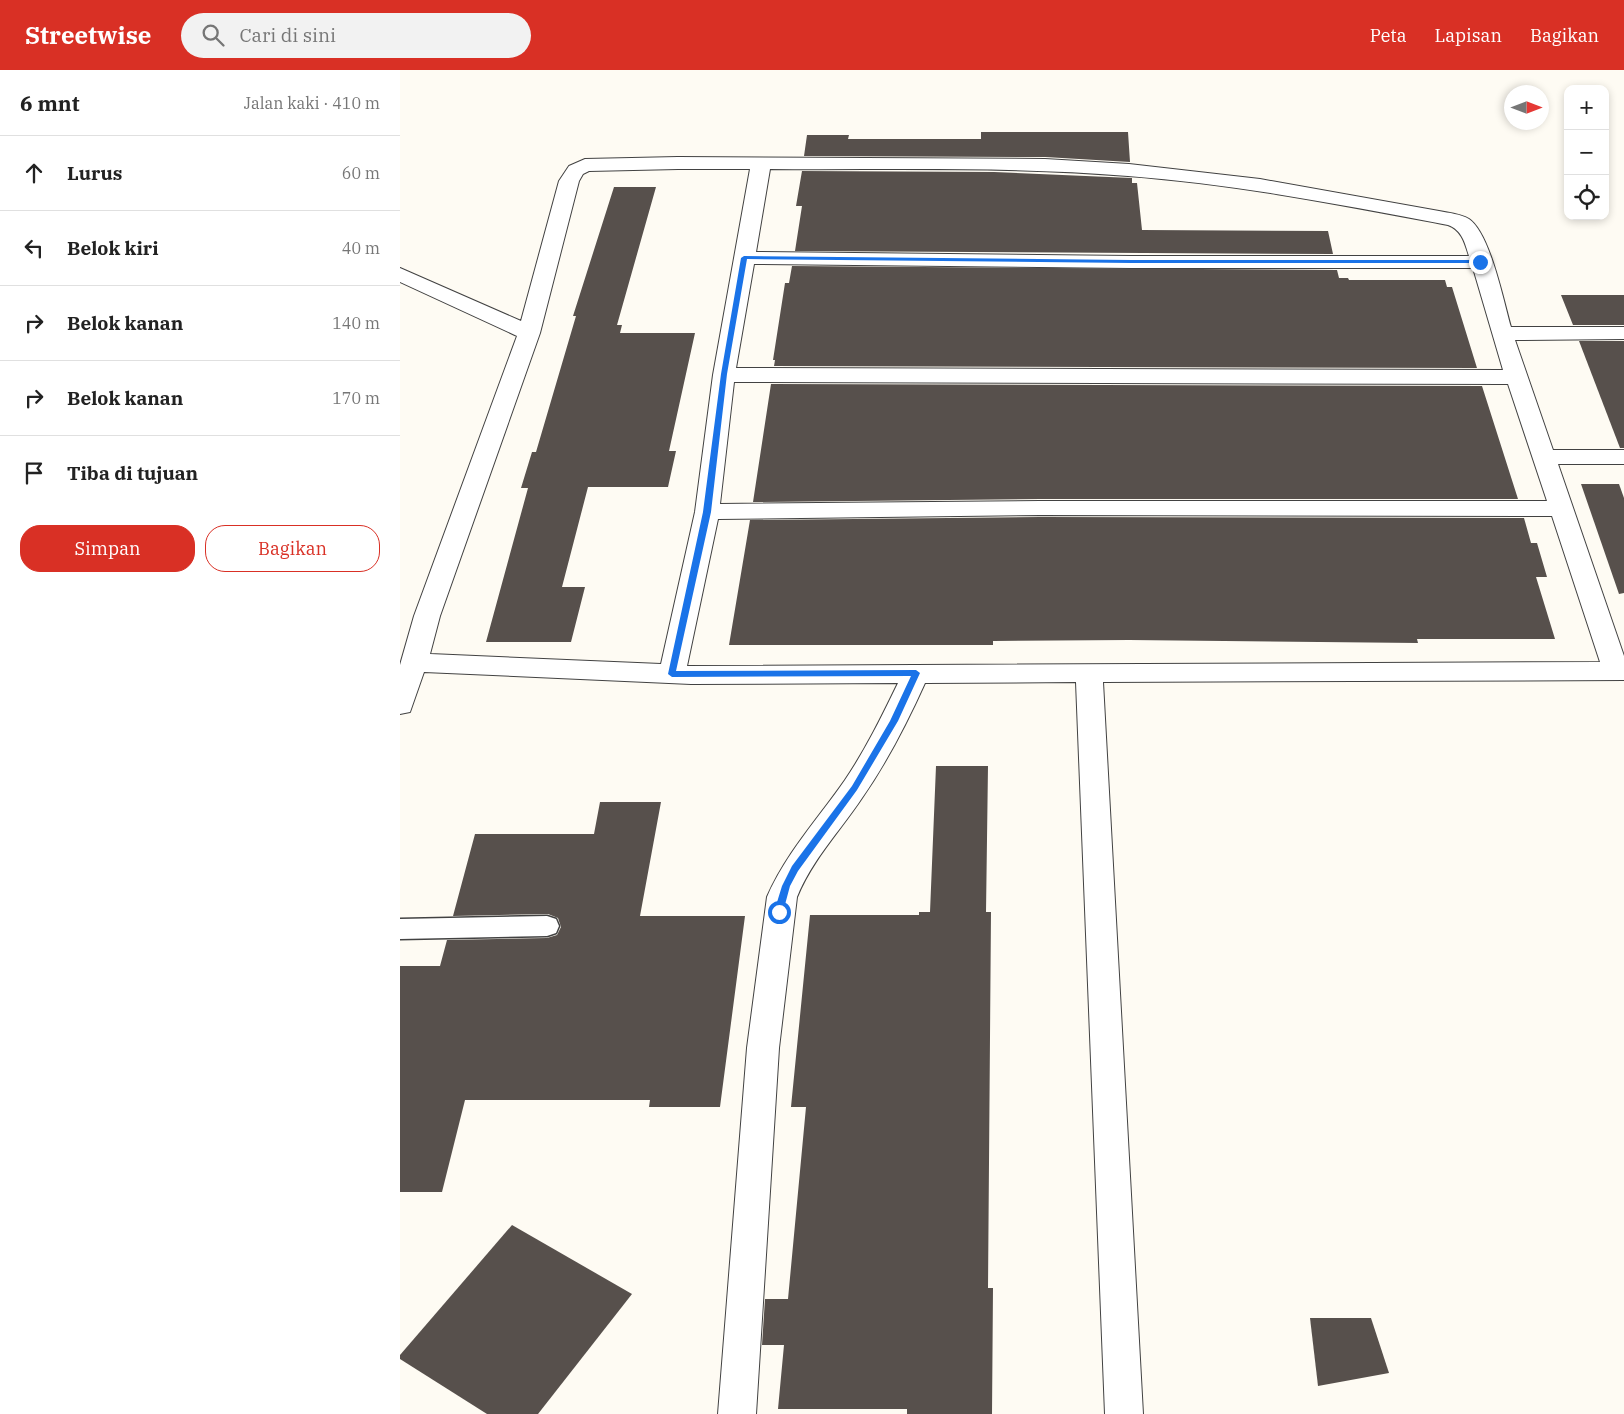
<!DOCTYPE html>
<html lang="id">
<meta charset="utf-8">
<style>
:root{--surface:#fff;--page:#f2f2f2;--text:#222;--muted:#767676;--line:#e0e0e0;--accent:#d93025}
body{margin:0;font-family:"IBM Plex Serif",serif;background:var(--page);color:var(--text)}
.controls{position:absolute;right:15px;top:15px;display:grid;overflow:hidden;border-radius:10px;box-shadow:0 2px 8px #0003}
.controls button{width:45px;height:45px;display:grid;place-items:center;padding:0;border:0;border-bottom:1px solid var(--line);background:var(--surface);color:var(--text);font:25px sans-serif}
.compass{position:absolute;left:1104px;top:15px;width:45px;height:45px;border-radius:50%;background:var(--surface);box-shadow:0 2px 8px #0003;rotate:90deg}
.stop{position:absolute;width:15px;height:15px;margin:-11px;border:4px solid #1a73e8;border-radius:50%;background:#fff}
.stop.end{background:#1a73e8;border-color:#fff;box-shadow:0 1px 5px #0008}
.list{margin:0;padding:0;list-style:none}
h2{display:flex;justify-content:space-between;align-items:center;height:65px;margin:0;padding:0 20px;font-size:21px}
h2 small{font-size:16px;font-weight:400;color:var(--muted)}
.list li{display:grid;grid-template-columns:32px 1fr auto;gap:15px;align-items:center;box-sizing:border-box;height:75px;padding:0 20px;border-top:1px solid var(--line)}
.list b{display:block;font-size:19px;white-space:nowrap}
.list em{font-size:16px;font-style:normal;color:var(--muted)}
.actions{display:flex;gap:10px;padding:15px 20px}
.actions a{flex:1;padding:11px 0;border:1px solid var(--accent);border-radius:20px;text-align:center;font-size:18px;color:var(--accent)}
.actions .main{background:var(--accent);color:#fff}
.icon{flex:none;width:28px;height:28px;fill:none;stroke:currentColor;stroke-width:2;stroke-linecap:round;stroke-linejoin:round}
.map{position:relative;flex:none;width:1224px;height:1344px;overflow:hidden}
header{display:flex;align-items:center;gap:30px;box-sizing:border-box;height:70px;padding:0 25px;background:var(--accent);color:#fff}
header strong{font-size:24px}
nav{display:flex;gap:28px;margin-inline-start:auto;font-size:18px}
.search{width:350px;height:45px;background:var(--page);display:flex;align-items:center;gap:12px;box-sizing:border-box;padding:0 18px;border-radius:28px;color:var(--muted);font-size:19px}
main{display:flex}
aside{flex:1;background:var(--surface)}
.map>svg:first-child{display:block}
.building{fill:#57504c}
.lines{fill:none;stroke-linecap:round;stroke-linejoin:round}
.lane-casing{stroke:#424242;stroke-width:3}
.street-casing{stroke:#424242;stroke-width:2}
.lane{fill:#fff;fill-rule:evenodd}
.street{fill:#fff;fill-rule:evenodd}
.route{fill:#1a73e8}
</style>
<header>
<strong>Streetwise</strong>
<div class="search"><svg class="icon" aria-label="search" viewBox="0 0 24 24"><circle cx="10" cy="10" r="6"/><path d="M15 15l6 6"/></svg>Cari di sini</div>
<nav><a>Peta</a><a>Lapisan</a><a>Bagikan</a></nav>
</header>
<main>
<aside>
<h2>6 mnt<small>Jalan kaki · 410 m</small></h2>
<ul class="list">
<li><svg class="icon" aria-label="ahead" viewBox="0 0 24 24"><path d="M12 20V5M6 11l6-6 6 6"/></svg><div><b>Lurus</b></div><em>60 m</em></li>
<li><svg class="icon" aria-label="left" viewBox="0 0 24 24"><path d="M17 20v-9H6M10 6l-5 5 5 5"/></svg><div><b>Belok kiri</b></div><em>40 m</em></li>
<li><svg class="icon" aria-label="right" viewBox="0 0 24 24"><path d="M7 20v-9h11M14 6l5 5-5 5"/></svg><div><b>Belok kanan</b></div><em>140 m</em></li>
<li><svg class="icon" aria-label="right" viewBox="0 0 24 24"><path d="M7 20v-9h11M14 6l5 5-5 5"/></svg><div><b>Belok kanan</b></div><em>170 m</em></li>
<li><svg class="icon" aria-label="arrive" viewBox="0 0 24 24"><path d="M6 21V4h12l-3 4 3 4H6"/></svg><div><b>Tiba di tujuan</b></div></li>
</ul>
<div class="actions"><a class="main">Simpan</a><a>Bagikan</a></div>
</aside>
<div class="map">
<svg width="1224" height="1344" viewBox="0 0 1224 1344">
<rect width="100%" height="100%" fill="#fefbf3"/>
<g class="building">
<path d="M581,62H728L730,92L645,87L404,86L407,65H449L448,69H581Z"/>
<path d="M402,101L594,102L732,108V113H737L742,160L928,161L933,184L395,181L402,136H396Z"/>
<path d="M214,117H256L217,255H222L220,263H295L269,381H276L268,417H188L162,517H185L171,572H86L128,418H121L132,382H136L176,246H173Z"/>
<path d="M392,196L937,200L939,208H948L949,210H1045L1047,217H1052L1077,298L374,296L375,290H373L385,213H389Z"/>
<path d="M1161,225H1224V255H1173Z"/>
<path d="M1179,271H1224V378H1220Z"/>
<path d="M371,314L1082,316L1118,429H640L353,432Z"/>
<path d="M1181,414H1219L1224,428V523L1219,524Z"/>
<path d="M640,447L1124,448L1131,473H1137L1147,507H1136L1155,569H1017L1018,573L729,570L593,571V575H329L350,450Z"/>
<path d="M536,696H588L586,842H591L588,1218H593L592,1344H507V1339H378L384,1275H362L365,1229H388L406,1037H391L410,845H519V842H530Z"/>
<path d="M200,732H261L240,846H345L320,1037H249L250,1030H65L42,1122H0V896H40L47,870L147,868L157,865L161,857L158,848L148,844L53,846L75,764H194Z"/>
<path d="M112,1155L232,1224L138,1344H87L0,1289V1285Z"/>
<path d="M910,1248H971L989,1303L918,1316Z"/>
</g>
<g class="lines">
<g class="lane-casing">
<path id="lane" d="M147,846L156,849L159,856L156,863L147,866L0,869V849Z"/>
</g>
<g class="street-casing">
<path id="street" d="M278,87L645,89L729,94L860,109L1039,141C1049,143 1061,144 1069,149C1090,163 1104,233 1111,257H1224V269L1115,270L1153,380H1224V394H1158L1224,586V610L703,612L743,1344H705L676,612L525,613C507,653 487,692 462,728C440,761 412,790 397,827L379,978L356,1344H318L347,978L367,827C386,783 418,749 445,710C466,679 482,646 498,613L291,614L24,602L10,642L0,644V595L14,546L117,266L0,212V198L121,251L159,111L169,96L185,89ZM278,99H350L313,305L295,442L261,594L30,584L40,546L140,263L179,111L183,104L189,101ZM370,99C489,100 609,96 728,106C836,114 942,135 1048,155C1062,160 1065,173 1069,186H731L356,182ZM354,194L731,198H1073L1103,300L336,298ZM334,312L1108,314L1147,431H640L320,434ZM640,445L1152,446L1200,592L287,596L318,449Z"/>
</g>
<use href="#lane" class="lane"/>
<use href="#street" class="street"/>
</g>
<path class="route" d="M344,186L731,190H1080L1083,192L1080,193H731L347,189L327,304L311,442L276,601L516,600L520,603L498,651L457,720L398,801L390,816L383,842L379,845L374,842L382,816L392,796L452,716L490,651L511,606L272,607L268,604L303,442L321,304L341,188Z"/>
</svg>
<div class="controls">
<button>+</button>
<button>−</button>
<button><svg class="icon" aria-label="locate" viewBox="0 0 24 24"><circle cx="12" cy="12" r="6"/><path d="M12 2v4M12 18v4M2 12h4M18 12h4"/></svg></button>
</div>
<svg class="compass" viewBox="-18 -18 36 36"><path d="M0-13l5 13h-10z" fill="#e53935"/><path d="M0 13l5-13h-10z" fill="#767676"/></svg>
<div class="stop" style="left:379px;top:842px"></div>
<div class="stop end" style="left:1080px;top:192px"></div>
</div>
</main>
